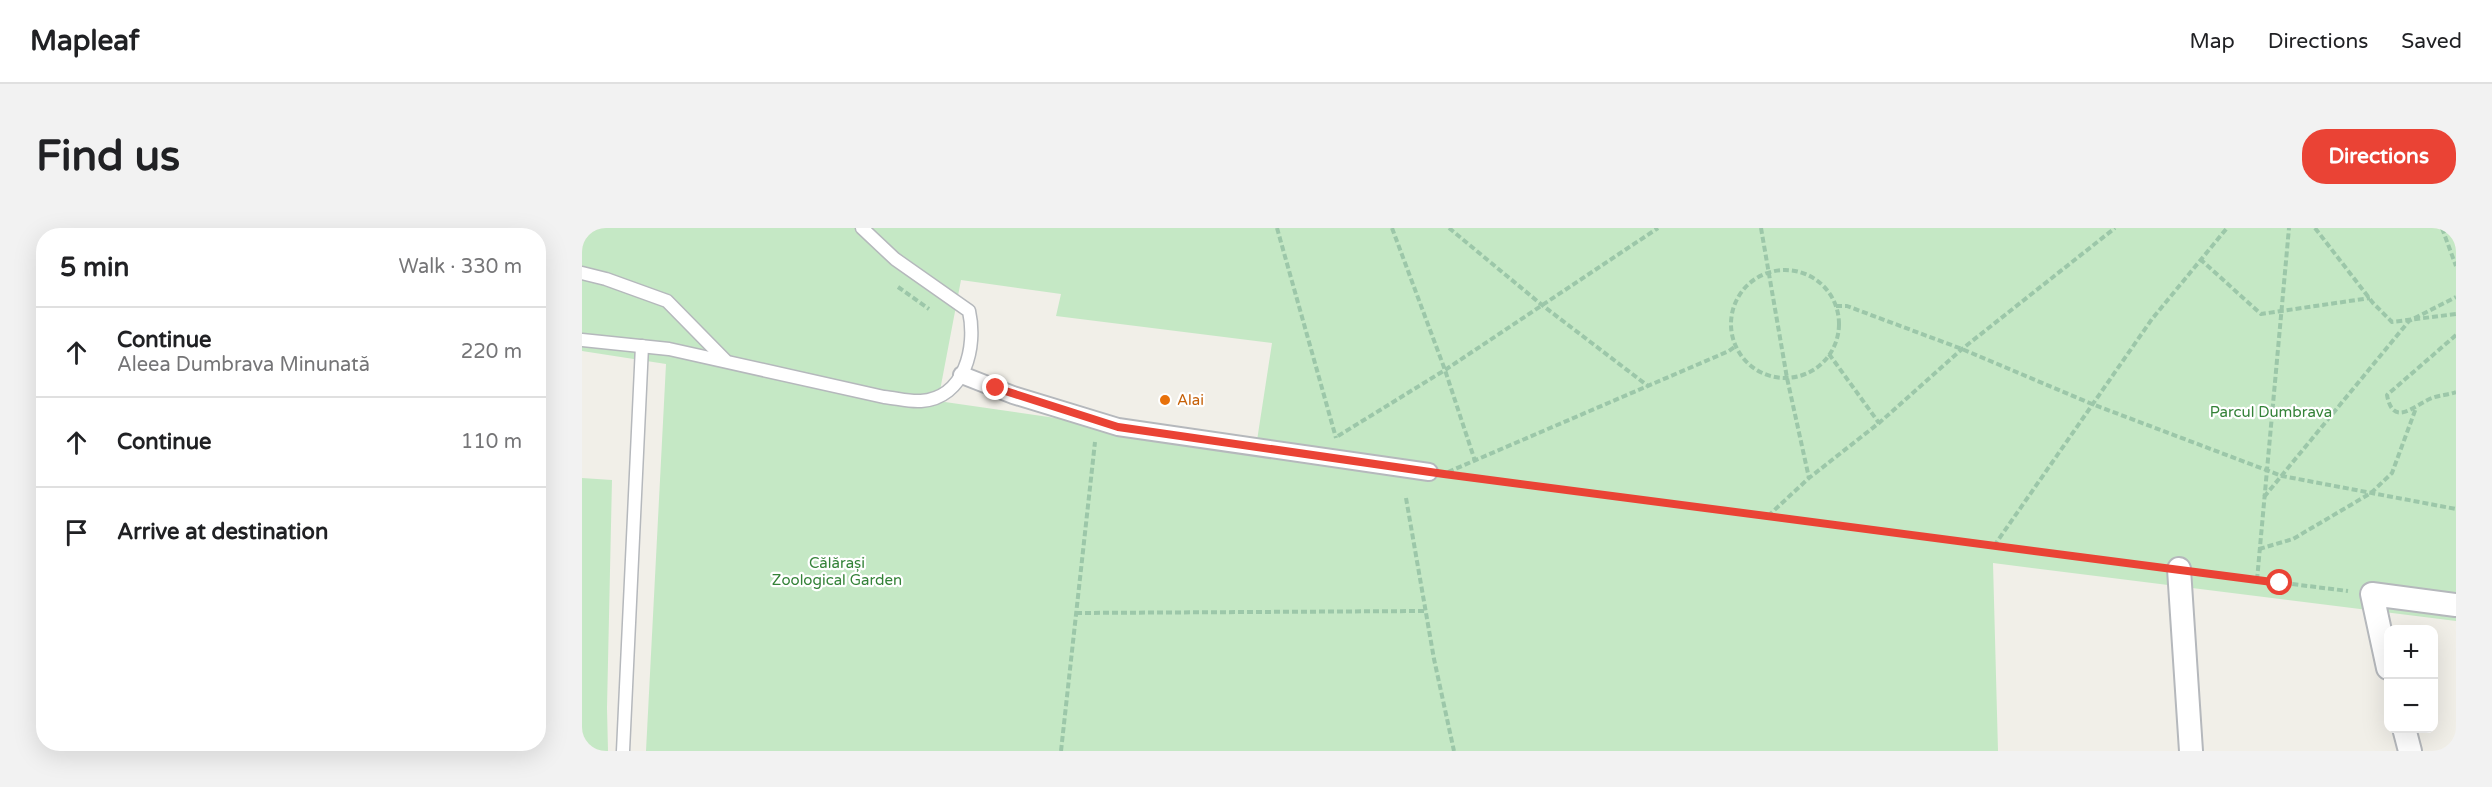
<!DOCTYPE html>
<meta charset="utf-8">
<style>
:root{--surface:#fff;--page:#f2f2f2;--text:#202124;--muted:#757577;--line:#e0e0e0;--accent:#ea4335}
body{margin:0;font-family:"Varela Round",sans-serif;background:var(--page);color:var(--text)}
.controls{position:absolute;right:18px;bottom:18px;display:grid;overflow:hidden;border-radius:12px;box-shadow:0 6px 24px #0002}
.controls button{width:54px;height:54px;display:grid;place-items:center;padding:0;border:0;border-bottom:2px solid var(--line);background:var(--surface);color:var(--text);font:30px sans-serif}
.stop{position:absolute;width:18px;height:18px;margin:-14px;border:4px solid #ea4335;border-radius:50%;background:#fff}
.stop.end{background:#ea4335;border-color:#fff;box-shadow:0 2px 6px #0008}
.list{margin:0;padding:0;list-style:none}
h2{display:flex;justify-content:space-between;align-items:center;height:78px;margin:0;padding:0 24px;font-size:26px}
h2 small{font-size:20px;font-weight:400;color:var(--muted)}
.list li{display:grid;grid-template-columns:39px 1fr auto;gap:18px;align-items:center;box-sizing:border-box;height:90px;padding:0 24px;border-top:2px solid var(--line)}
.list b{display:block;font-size:22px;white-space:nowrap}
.list p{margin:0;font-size:20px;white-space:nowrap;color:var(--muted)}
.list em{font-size:20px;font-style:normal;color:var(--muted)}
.icon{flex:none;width:33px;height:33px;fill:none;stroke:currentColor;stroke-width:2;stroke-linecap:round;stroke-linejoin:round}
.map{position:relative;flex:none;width:1874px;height:523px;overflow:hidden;border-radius:24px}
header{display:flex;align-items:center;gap:36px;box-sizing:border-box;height:84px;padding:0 30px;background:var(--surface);border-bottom:2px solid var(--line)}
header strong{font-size:28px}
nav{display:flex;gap:33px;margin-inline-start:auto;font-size:21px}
.intro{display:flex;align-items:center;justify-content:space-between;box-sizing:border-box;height:144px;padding:0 36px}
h1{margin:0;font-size:42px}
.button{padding:15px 27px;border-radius:24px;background:var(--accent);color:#fff;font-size:21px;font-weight:700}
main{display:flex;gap:36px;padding:0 36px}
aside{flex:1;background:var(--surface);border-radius:24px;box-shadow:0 6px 24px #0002}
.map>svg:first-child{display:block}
.green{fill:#c5e8c5;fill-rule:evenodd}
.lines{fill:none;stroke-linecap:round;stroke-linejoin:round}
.service-casing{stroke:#b5b8bc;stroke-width:15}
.pedestrian-casing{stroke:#b5b8bc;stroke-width:20}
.minor-casing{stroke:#b5b8bc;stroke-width:26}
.path{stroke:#9cc7a9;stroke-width:4;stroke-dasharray:6 3;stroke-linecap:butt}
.service{stroke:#fff;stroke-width:12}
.pedestrian{stroke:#fff;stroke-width:16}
.minor{stroke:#fff;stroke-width:22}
.route{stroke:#ea4335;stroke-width:8}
.food-dot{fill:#e8710a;stroke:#fff;stroke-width:2}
.labels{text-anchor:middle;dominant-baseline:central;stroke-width:4.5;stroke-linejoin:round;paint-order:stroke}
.food-label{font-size:15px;fill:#c56008;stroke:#fff;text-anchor:start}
.park-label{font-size:15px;fill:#348238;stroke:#fff}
</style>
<header>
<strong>Mapleaf</strong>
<nav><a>Map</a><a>Directions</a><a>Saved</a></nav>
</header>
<div class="intro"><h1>Find us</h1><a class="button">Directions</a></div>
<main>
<aside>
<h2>5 min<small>Walk · 330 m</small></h2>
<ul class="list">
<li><svg class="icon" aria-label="ahead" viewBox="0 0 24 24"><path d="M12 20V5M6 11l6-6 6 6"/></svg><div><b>Continue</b><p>Aleea Dumbrava Minunată</p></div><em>220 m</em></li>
<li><svg class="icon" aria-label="ahead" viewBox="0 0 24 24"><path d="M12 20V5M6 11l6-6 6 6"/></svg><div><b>Continue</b></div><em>110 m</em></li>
<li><svg class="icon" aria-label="arrive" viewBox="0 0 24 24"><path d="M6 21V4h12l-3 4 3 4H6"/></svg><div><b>Arrive at destination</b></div></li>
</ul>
</aside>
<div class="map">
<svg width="1874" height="523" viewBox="0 0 1874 523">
<rect width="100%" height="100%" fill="#f1efe8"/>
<g class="green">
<path d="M0,0H1874V393L1411,335L1416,523H64L84,136L0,123ZM379,52L479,66L474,88L690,115L674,219L356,173Z"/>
<path d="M0,250L30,252L25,480L26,523H0Z"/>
</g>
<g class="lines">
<g class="service-casing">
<g id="service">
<path d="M0,45L24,51L85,73L143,132"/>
<path d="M0,112L87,121L302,169C314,170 327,174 339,173C383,170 395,119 387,83L313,31L280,0"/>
<path d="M41,523L60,118"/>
</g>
</g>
<g class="pedestrian-casing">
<path id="pedestrian" d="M380,147L431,167L536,199L847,244"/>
</g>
<g class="minor-casing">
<g id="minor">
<path d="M1597,341L1609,523"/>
<path d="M1806,440L1790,366L1874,377"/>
<path d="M1822,500L1828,523"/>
</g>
</g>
<g class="path">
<path d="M695,0L754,210"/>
<path d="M810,0L863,142L893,233"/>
<path d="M867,0L960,77L1066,158"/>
<path d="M1179,0L1205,150L1227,250"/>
<path d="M1733,0L1791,75L1810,94L1874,86"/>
<path d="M1860,0L1874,38"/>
<path d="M1618,31L1679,86L1788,70"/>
<circle cx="1203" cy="96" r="54"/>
<path d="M316,59L347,81"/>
<path d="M1254,78H1265L1380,121L1510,176L1700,248L1874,281"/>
<path d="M1874,107L1805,167C1811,201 1834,176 1850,170C1858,167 1866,167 1874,164"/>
<path d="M1247,126L1297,195"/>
<path d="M756,208L863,142L1076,0"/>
<path d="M866,244L1147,123L1154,118"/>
<path d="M866,247L1575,339"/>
<path d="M1682,269L1827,93L1874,69"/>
<path d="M824,270L852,431L872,523"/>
<path d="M1186,288L1227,250L1297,195L1380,121L1533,0"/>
<path d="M1412,318L1570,91L1645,0"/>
<path d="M1677,321L1711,311L1789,265L1810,245L1834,180"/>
<path d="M1621,345L1766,363"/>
<path d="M1675,352L1707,0"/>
<path d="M494,385L844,383"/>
<path d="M479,523L513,214"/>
</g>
<use href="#service" class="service"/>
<use href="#pedestrian" class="pedestrian"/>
<use href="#minor" class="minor"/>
</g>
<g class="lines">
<path class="route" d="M414,160L536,199L862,246L1698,355"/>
</g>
<circle class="food-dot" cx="583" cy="172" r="6"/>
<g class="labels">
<g class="food-label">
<text x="595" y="172">Alai</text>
</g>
<g class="park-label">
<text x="1689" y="184">Parcul Dumbrava</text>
<text x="255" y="335">Călărași<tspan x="255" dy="17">Zoological Garden</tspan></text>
</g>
</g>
</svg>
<div class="controls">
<button>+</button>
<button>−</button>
</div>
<div class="stop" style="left:1698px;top:355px"></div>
<div class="stop end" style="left:414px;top:160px"></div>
</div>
</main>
